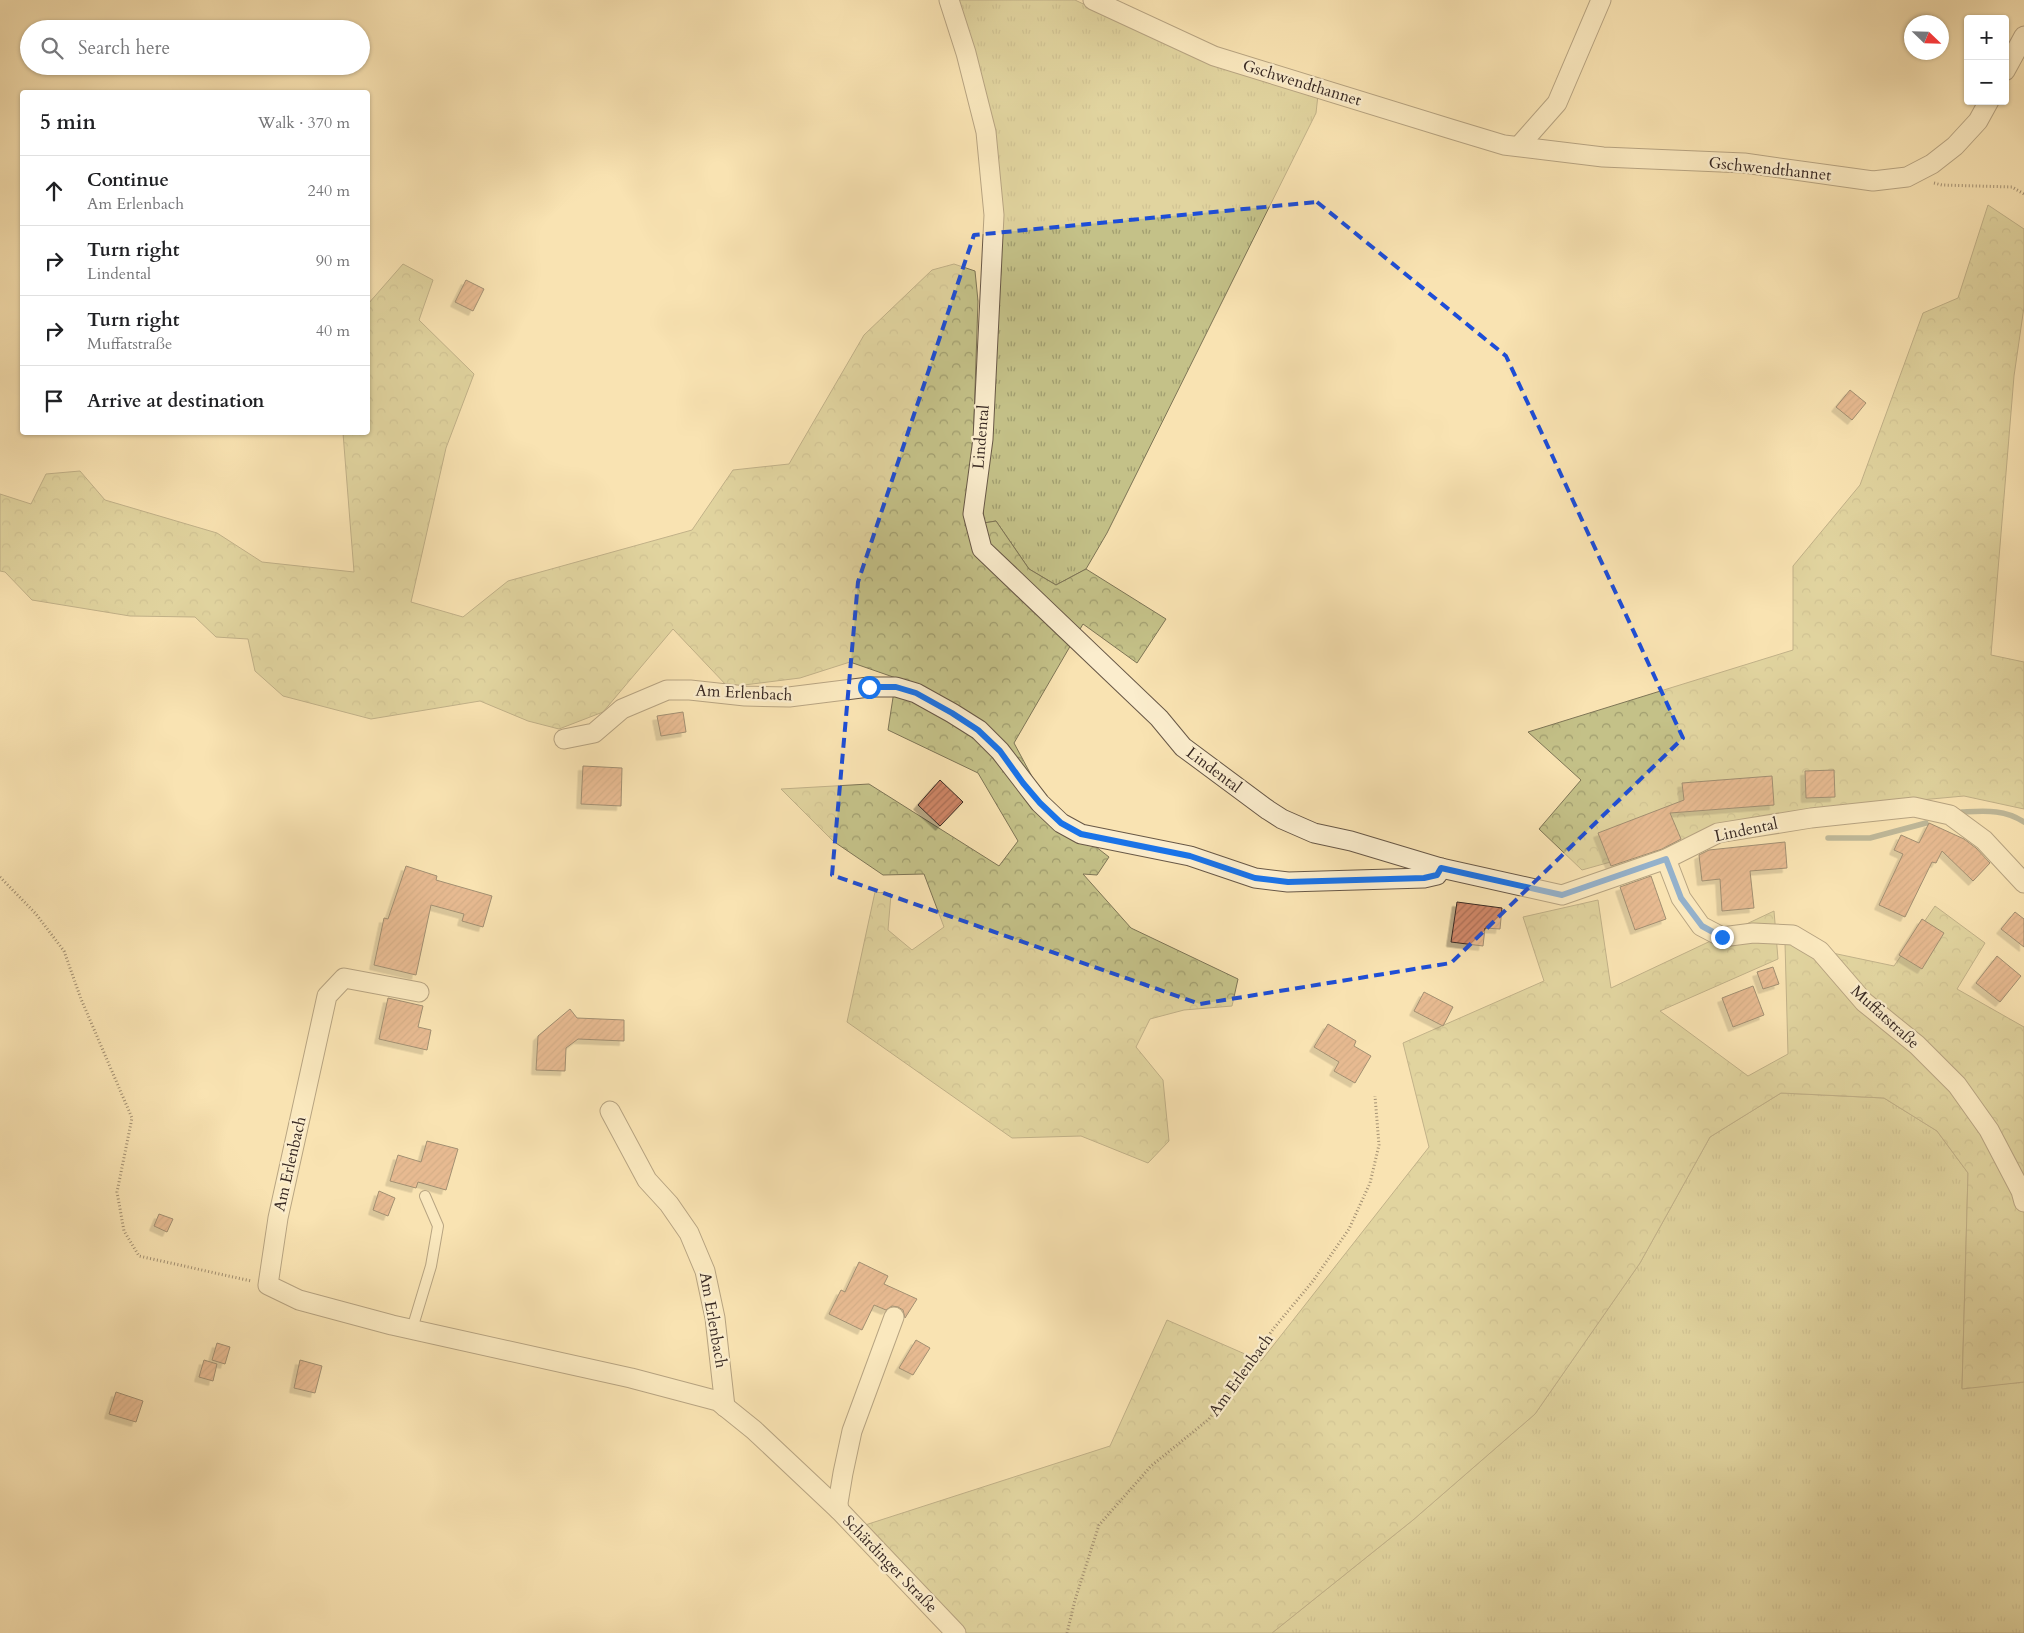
<!DOCTYPE html>
<meta charset="utf-8">
<style>
:root{--surface:#fff;--page:#f6f6f6;--text:#202124;--muted:#757577;--line:#e0e0e0}
body{margin:0;font-family:Cardo,serif;background:var(--page);color:var(--text)}
.controls{position:absolute;right:15px;top:15px;display:grid;overflow:hidden;border-radius:5px;box-shadow:0 1px 4px #0004}
.controls button{width:45px;height:45px;display:grid;place-items:center;padding:0;border:0;border-bottom:1px solid var(--line);background:var(--surface);color:var(--text);font:25px sans-serif}
.compass{position:absolute;left:1904px;top:15px;width:45px;height:45px;border-radius:50%;background:var(--surface);box-shadow:0 1px 4px #0004;rotate:113deg}
.stop{position:absolute;width:15px;height:15px;margin:-11px;border:4px solid #1a73e8;border-radius:50%;background:#fff}
.stop.end{background:#1a73e8;border-color:#fff;box-shadow:0 1px 5px #0008}
.list{margin:0;padding:0;list-style:none}
h2{display:flex;justify-content:space-between;align-items:center;height:65px;margin:0;padding:0 20px;font-size:21px}
h2 small{font-size:16px;font-weight:400;color:var(--muted)}
.list li{display:grid;grid-template-columns:32px 1fr auto;gap:15px;align-items:center;box-sizing:border-box;height:70px;padding:0 20px;border-top:1px solid var(--line)}
.list b{display:block;font-size:19px;white-space:nowrap}
.list p{margin:0;font-size:16px;white-space:nowrap;color:var(--muted)}
.list em{font-size:16px;font-style:normal;color:var(--muted)}
.icon{flex:none;width:28px;height:28px;fill:none;stroke:currentColor;stroke-width:2;stroke-linecap:round;stroke-linejoin:round}
.map{position:relative;flex:none;width:2024px;height:1633px;overflow:hidden}
.search{position:absolute;background:var(--surface);box-shadow:0 1px 4px #0004;left:20px;top:20px;width:350px;height:55px;display:flex;align-items:center;gap:12px;box-sizing:border-box;padding:0 18px;border-radius:28px;color:var(--muted);font-size:19px}
.panel{position:absolute;background:var(--surface);box-shadow:0 1px 4px #0004;left:20px;top:90px;width:350px;height:345px;border-radius:5px}
.map>svg:first-child{display:block}
.grass{fill:url(#grass-tufts);stroke:#7e7556}
.forest{fill:url(#forest-crowns);stroke:#7e7556}
.lines{fill:none;stroke-linecap:round;stroke-linejoin:round}
.stream{stroke:#758278;stroke-width:5.5}
.building{fill:url(#building-hatch);stroke:#382923;filter:url(#shadow)}
.service-casing{stroke:#685847;stroke-width:12}
.minor-casing{stroke:#685847;stroke-width:21}
.path{stroke:#382923;stroke-width:3;stroke-dasharray:1 2.5;stroke-linecap:butt}
.service{stroke:#fbedcd;stroke-width:10}
.minor{stroke:#fbedcd;stroke-width:19}
.route{stroke:#1a73e8;stroke-width:6}
.marked{fill:none;stroke:#1d4ed8;stroke-width:4;stroke-dasharray:10 6;stroke-linejoin:round}
.labels{text-anchor:middle;dominant-baseline:central;stroke-width:4.5;stroke-linejoin:round;paint-order:stroke}
.street-label{font-size:16px;fill:#382923;stroke:#fbedcd}
</style>
<div class="map">
<svg width="2024" height="1633" viewBox="0 0 2024 1633">
<defs>
<pattern id="grass-tufts" width="24" height="20" patternUnits="userSpaceOnUse" patternTransform="scale(1.25)"><rect width="24" height="20" fill="#c4c188"/><path d="M3 7l-1-3M5 7V3M7 7l1-3M15 17l-1-3M17 17v-4M19 17l1-3" fill="none" stroke="#a09d6f"/></pattern>
<pattern id="forest-crowns" width="20" height="18" patternUnits="userSpaceOnUse" patternTransform="scale(1.25)"><rect width="20" height="18" fill="#c4c188"/><path d="M2 6a3 3 0 1 1 6 0M12 15a3 3 0 1 1 6 0" fill="none" stroke="#a09d6f"/></pattern>
<pattern id="building-hatch" width="6" height="6" patternUnits="userSpaceOnUse" patternTransform="scale(1.25)"><rect width="6" height="6" fill="#d08768"/><path d="M-1 1l2-2M0 6l6-6M5 7l2-2" fill="none" stroke="#aa6e55"/></pattern>
<filter id="shadow"><feDropShadow dx="-4.5" dy="4.5" stdDeviation="0" flood-color="#0004"/></filter>
</defs>
<rect width="100%" height="100%" fill="#f9e3b2"/>
<filter id="stains"><feTurbulence type="fractalNoise" baseFrequency=".004" numOctaves="4"/><feColorMatrix values="0 0 0 0 .2 0 0 0 0 .09 0 0 0 0 .02 0 0 0 .5 -.17"/></filter>
<radialGradient id="worn" r=".72"><stop offset=".6" stop-color="#630" stop-opacity="0"/><stop offset="1" stop-color="#630" stop-opacity=".3"/></radialGradient>
<g class="grass">
<path d="M958,0H1075L1125,24L1318,95L1316,113L1107,533L1086,569L1056,585L1029,569L996,521L984,523L983,504L986,441L1001,271L1002,215Z"/>
<path d="M1781,1093L1884,1098L1937,1131L1968,1173L1962,1388L2024,1382V1633H1272L1413,1520L1535,1414L1640,1263L1710,1137Z"/>
</g>
<g class="forest">
<path d="M1988,205L2024,229V307L2014,376L1991,655L2024,662V809L1964,796L1789,812L1582,870L1539,829L1581,780L1528,732L1793,650V566L1860,485L1923,313L1958,298Z"/>
<path d="M403,264L433,280L419,320L474,374L446,448L411,602L463,617L508,581L692,530L733,470L789,464L864,335L932,270L954,264L975,271L978,301L973,448L965,526L996,521L1029,569L1056,585L1086,569L1166,619L1137,663L1083,624L1014,743L1051,812L1109,857L1097,875L1083,874L1131,928L1238,979L1232,1006L1184,1010L1150,1019L1136,1047L1163,1080L1169,1141L1148,1163L1081,1136L1012,1138L847,1022L875,892L891,894L888,930L912,950L944,927L924,874L883,875L833,841L781,789L869,784L999,866L1018,841L978,773L888,730L896,678L850,662L800,678L728,687L673,629L603,712L559,729L528,721L480,701L371,719L283,696L255,671L248,639L216,637L195,617L130,616L32,600L5,572L0,571V494L31,504L46,474L80,471L105,500L217,533L262,562L354,572L343,433L368,432V304Z"/>
<path d="M1598,900L1611,988L1774,911L1778,959L1660,1011L1748,1076L1788,1054L1785,943L1894,966L1935,906L1985,943L1957,989L2024,1027V1382L1962,1389L1968,1173L1937,1131L1884,1098L1781,1093L1710,1137L1640,1263L1535,1414L1413,1520L1272,1633H965L859,1527L1110,1446L1167,1320L1261,1361L1429,1147L1403,1043L1544,981L1523,917Z"/>
</g>
<g class="lines">
<g class="stream">
<path d="M1962,812C1985,811 2004,809 2024,822"/>
<path d="M1828,838H1870L1926,823"/>
</g>
</g>
<g class="building">
<path d="M466,280L484,289L473,311L455,302Z"/>
<path d="M1850,390L1866,403L1852,420L1836,407Z"/>
<path d="M683,712L686,732L661,736L657,716Z"/>
<path d="M583,766L622,768L621,806L581,804Z"/>
<path d="M1834,770L1835,797L1806,798L1805,771Z"/>
<path d="M1772,776L1774,805L1670,813L1681,839L1662,849L1611,866L1598,833L1684,800L1682,783Z"/>
<path d="M940,780L963,802L940,826L918,805Z"/>
<path d="M1929,823L1964,839L1976,848L1990,863L1973,881L1942,851L1936,863L1932,862L1905,917L1879,905L1903,854L1894,850L1901,835L1919,843Z"/>
<path d="M1785,842L1787,868L1750,871L1754,908L1722,911L1720,879L1702,881L1699,855L1709,850Z"/>
<path d="M406,866L437,876L436,880L492,896L483,927L462,921L464,914L431,905L416,975L374,965L384,918L388,919Z"/>
<path d="M1651,876L1666,919L1635,930L1620,887Z"/>
<path d="M1457,902L1502,908L1500,929L1485,928L1483,946L1451,942Z"/>
<path d="M2015,912L2024,919V947L2001,929Z"/>
<path d="M1922,919L1944,933L1922,969L1899,955Z"/>
<path d="M1997,956L2021,976L2000,1002L1976,983Z"/>
<path d="M1773,967L1779,984L1763,989L1757,972Z"/>
<path d="M1753,986L1764,1015L1733,1027L1722,998Z"/>
<path d="M1424,992L1453,1007L1443,1026L1414,1011Z"/>
<path d="M388,998L423,1006L418,1027L431,1030L427,1050L379,1039Z"/>
<path d="M570,1009L577,1018L624,1020V1041L578,1039L566,1048L565,1071L536,1070L538,1036Z"/>
<path d="M1328,1024L1356,1041L1354,1046L1371,1056L1355,1083L1334,1071L1339,1062L1314,1047Z"/>
<path d="M427,1141L458,1149L446,1190L418,1182L416,1188L390,1181L398,1155L421,1162Z"/>
<path d="M379,1191L395,1198L388,1216L373,1210Z"/>
<path d="M159,1214L173,1219L167,1232L154,1226Z"/>
<path d="M859,1262L888,1276L884,1284L917,1299L905,1318L903,1310L898,1307L892,1306L886,1310L874,1305L862,1330L829,1314L841,1290L845,1292Z"/>
<path d="M916,1340L930,1348L913,1375L899,1368Z"/>
<path d="M217,1343L230,1347L225,1364L212,1360Z"/>
<path d="M204,1360L217,1364L213,1381L199,1377Z"/>
<path d="M300,1360L322,1366L315,1393L294,1388Z"/>
<path d="M116,1392L143,1401L136,1422L109,1414Z"/>
</g>
<g class="lines">
<g class="service-casing">
<path id="service" d="M412,1329L431,1266L438,1226L425,1196"/>
</g>
<g class="minor-casing">
<g id="minor">
<path d="M949,0L966,53L986,132L994,215L983,439L973,514L982,549L1159,718L1183,747L1268,810L1282,819L1314,833L1351,841L1441,868L1562,895L1666,859L1718,833L1811,818L1914,807L1950,815L1984,840L2024,883"/>
<path d="M1093,0L1214,56L1451,129L1504,145L1603,157L1744,163L1873,181L1907,177L1932,164L1955,146L1978,121L1989,101"/>
<path d="M2005,71L2024,36"/>
<path d="M1519,146L1557,103L1601,0"/>
<path d="M564,739L594,733L622,709L667,690H690L745,696L789,697L869,687H896L916,693L952,713L979,730L1000,751L1040,803L1061,823L1081,834L1190,856L1255,878L1288,882L1424,878L1437,875L1441,868"/>
<path d="M1666,859L1681,898L1701,926L1722,937L1753,933L1793,935L1820,951L1864,1002L1917,1045L1957,1085L1989,1130L2021,1191L2024,1202"/>
<path d="M419,992L344,978L327,996L278,1218L268,1285L299,1300L392,1325L631,1378L718,1401L754,1430L839,1510"/>
<path d="M610,1111L647,1180L669,1204L689,1233L705,1271L715,1318L725,1407"/>
<path d="M894,1317L852,1431L843,1473L838,1503L839,1510L956,1633"/>
</g>
</g>
<g class="path">
<path d="M1934,183L1942,185L2012,187L2024,194"/>
<path d="M0,877L36,914L64,951L81,999L132,1118L117,1192L124,1231L139,1256L251,1281"/>
<path d="M1067,1633L1075,1600L1099,1525L1151,1466L1209,1419L1274,1328L1313,1281L1349,1229L1370,1183L1379,1145L1375,1096"/>
</g>
<use href="#service" class="service"/>
<use href="#minor" class="minor"/>
</g>
<g class="lines">
<path class="route" d="M869,687H896L916,693L952,713L978,730L1000,751L1023,783L1040,803L1061,823L1081,834L1190,856L1255,878L1288,882L1424,878L1437,875L1441,868L1562,895L1666,859L1681,898L1702,926L1722,937"/>
</g>
<path d="M0 0H2024V1633H0ZM1317,202L1506,356L1683,738L1451,963L1200,1004L832,875L858,582L974,235Z" fill="#f9e3b2" fill-opacity=".55" fill-rule="evenodd"/>
<path class="marked" d="M1317,202L1506,356L1683,738L1451,963L1200,1004L832,875L858,582L974,235Z"/>
<g class="labels">
<g class="street-label">
<text transform="translate(1302 83) rotate(17)">Gschwendthannet</text>
<text transform="translate(1770 169) rotate(6)">Gschwendthannet</text>
<text transform="translate(981 437) rotate(-85)">Lindental</text>
<text transform="translate(744 693) rotate(3)">Am Erlenbach</text>
<text transform="translate(1214 770) rotate(37)">Lindental</text>
<text transform="translate(1746 830) rotate(-12)">Lindental</text>
<text transform="translate(1885 1017) rotate(42)">Muffatstraße</text>
<text transform="translate(290 1164) rotate(-77)">Am Erlenbach</text>
<text transform="translate(713 1320) rotate(80)">Am Erlenbach</text>
<text transform="translate(1241 1375) rotate(-54)">Am Erlenbach</text>
<text transform="translate(890 1564) rotate(46)">Schärdinger Straße</text>
</g>
</g>
<rect width="100%" height="100%" filter="url(#stains)"/>
<rect width="100%" height="100%" fill="url(#worn)"/>
</svg>
<div class="controls">
<button>+</button>
<button>−</button>
</div>
<svg class="compass" viewBox="-18 -18 36 36"><path d="M0-13l5 13h-10z" fill="#e53935"/><path d="M0 13l5-13h-10z" fill="#757577"/></svg>
<div class="stop" style="left:869px;top:687px"></div>
<div class="stop end" style="left:1722px;top:937px"></div>
<div class="search"><svg class="icon" aria-label="search" viewBox="0 0 24 24"><circle cx="10" cy="10" r="6"/><path d="M15 15l6 6"/></svg>Search here</div>
<section class="panel">
<h2>5 min<small>Walk · 370 m</small></h2>
<ul class="list">
<li><svg class="icon" aria-label="ahead" viewBox="0 0 24 24"><path d="M12 20V5M6 11l6-6 6 6"/></svg><div><b>Continue</b><p>Am Erlenbach</p></div><em>240 m</em></li>
<li><svg class="icon" aria-label="right" viewBox="0 0 24 24"><path d="M7 20v-9h11M14 6l5 5-5 5"/></svg><div><b>Turn right</b><p>Lindental</p></div><em>90 m</em></li>
<li><svg class="icon" aria-label="right" viewBox="0 0 24 24"><path d="M7 20v-9h11M14 6l5 5-5 5"/></svg><div><b>Turn right</b><p>Muffatstraße</p></div><em>40 m</em></li>
<li><svg class="icon" aria-label="arrive" viewBox="0 0 24 24"><path d="M6 21V4h12l-3 4 3 4H6"/></svg><div><b>Arrive at destination</b></div></li>
</ul>
</section>
</div>
